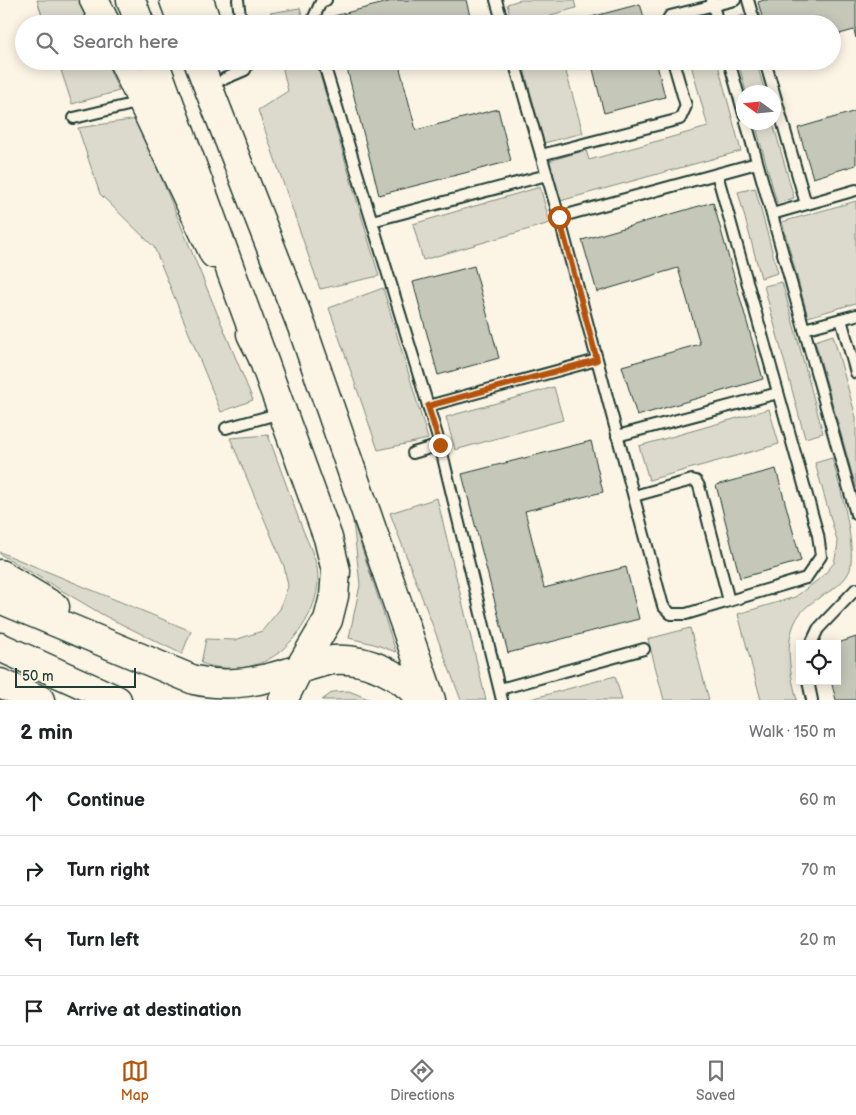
<!DOCTYPE html>
<meta charset="utf-8">
<style>
:root{--surface:#fff;--page:#f2f2f2;--text:#202124;--muted:#757577;--line:#e0e0e0;--accent:#b45309}
body{margin:0;font-family:"Balsamiq Sans",sans-serif;background:var(--page);color:var(--text)}
.controls{position:absolute;right:15px;bottom:15px;display:grid;overflow:hidden;border-radius:0px;box-shadow:0 2px 12px #0003}
.controls button{width:45px;height:45px;display:grid;place-items:center;padding:0;border:0;border-bottom:1px solid var(--line);background:var(--surface);color:var(--text);font:25px sans-serif}
.compass{position:absolute;left:736px;top:85px;width:45px;height:45px;border-radius:50%;background:var(--surface);box-shadow:0 2px 12px #0003;rotate:285deg}
.scale{position:absolute;left:15px;bottom:12px;width:121px;box-sizing:border-box;padding-left:5px;border:2px solid #1f3d34;border-top:0;font-size:14px;line-height:18px;white-space:nowrap;color:#1f3d34;-webkit-text-stroke:4px #fcf5e5;paint-order:stroke}
.stop{position:absolute;width:15px;height:15px;margin:-11px;border:4px solid #b45309;border-radius:50%;background:#fff}
.stop.end{background:#b45309;border-color:#fff;box-shadow:0 1px 5px #0008}
.list{margin:0;padding:0;list-style:none}
h2{display:flex;justify-content:space-between;align-items:center;height:65px;margin:0;padding:0 20px;font-size:21px}
h2 small{font-size:16px;font-weight:400;color:var(--muted)}
.list li{display:grid;grid-template-columns:32px 1fr auto;gap:15px;align-items:center;box-sizing:border-box;height:70px;padding:0 20px;border-top:1px solid var(--line)}
.list b{display:block;font-size:19px;white-space:nowrap}
.list em{font-size:16px;font-style:normal;color:var(--muted)}
.icon{flex:none;width:28px;height:28px;fill:none;stroke:currentColor;stroke-width:2;stroke-linecap:round;stroke-linejoin:round}
.map{position:relative;flex:none;width:856px;height:700px;overflow:hidden}
.search{position:absolute;background:var(--surface);box-shadow:0 2px 12px #0003;left:15px;right:15px;top:15px;height:55px;display:flex;align-items:center;gap:12px;box-sizing:border-box;padding:0 18px;border-radius:28px;color:var(--muted);font-size:19px}
.sheet{height:345px;background:var(--surface)}
nav{display:flex;justify-content:space-around;align-items:center;box-sizing:border-box;height:70px;border-top:1px solid var(--line);background:var(--surface);font-size:14px;color:var(--muted)}
nav a{display:grid;justify-items:center;gap:2px}
nav .on{color:var(--accent)}
.map>svg:first-child{display:block}
.green{fill:#dcdacc;stroke:#7e8c80}
.building{fill:#c5c7b9;stroke:#1f3d34}
.lines{fill:none;stroke-linecap:round;stroke-linejoin:round}
.service-casing{stroke:#1f3d34;stroke-width:14}
.secondary-casing{stroke:#1f3d34;stroke-width:31}
.motorway-casing{stroke:#1f3d34;stroke-width:31}
.service{stroke:#fcf5e5;stroke-width:10}
.secondary{stroke:#fcf5e5;stroke-width:28}
.motorway{stroke:#fcf5e5;stroke-width:28}
.route{stroke:#b45309;stroke-width:6}
</style>
<div class="map">
<svg width="856" height="700" viewBox="0 0 856 700">
<rect width="100%" height="100%" fill="#fcf5e5"/>
<filter id="ink" filterUnits="userSpaceOnUse"><feTurbulence type="fractalNoise" baseFrequency=".02" numOctaves="2"/><feDisplacementMap in="SourceGraphic" scale="10" xChannelSelector="R" yChannelSelector="G"/><feConvolveMatrix kernelMatrix="1 2 1 2 8 2 1 2 1" color-interpolation-filters="sRGB"/></filter>
<g filter="url(#ink)">
<g class="green">
<path d="M37,0H79L90,24H45Z"/>
<path d="M520,0H574L576,8L551,15L553,24H512L507,4Z"/>
<path d="M300,8L305,24H273L270,13Z"/>
<path d="M744,15L746,24H728L727,20Z"/>
<path d="M58,61H106L119,91L72,104Z"/>
<path d="M281,61H316L379,276L320,289L258,110L288,91Z"/>
<path d="M522,61H563L583,133L544,143Z"/>
<path d="M690,61H717L741,151L560,201L549,161L586,150L589,160L708,127Z"/>
<path d="M738,61H756L765,92H746Z"/>
<path d="M137,119L253,400L221,412L154,247L100,194L78,128Z"/>
<path d="M755,123H773L794,198L777,203Z"/>
<path d="M540,187L550,223L423,260L413,224Z"/>
<path d="M755,188L778,273L761,278L738,192Z"/>
<path d="M856,201V303L808,317L782,222Z"/>
<path d="M782,282L823,433L805,438L764,286Z"/>
<path d="M383,288L428,439L378,450L329,308Z"/>
<path d="M833,335L856,417V488L815,341Z"/>
<path d="M554,387L563,420L455,450L446,417Z"/>
<path d="M769,409L779,444L649,480L639,446Z"/>
<path d="M268,435C279,465 290,495 301,525C306,538 314,554 317,568C323,600 301,636 277,654C255,670 225,672 201,663L206,639L235,640L262,631L280,609L288,586L284,566L230,438Z"/>
<path d="M832,458C840,487 856,542 850,570C842,588 824,593 810,604C780,626 789,669 797,700H761L738,614L795,597L822,577L834,563L838,544L815,463Z"/>
<path d="M437,498L486,700H461L390,513Z"/>
<path d="M353,521L396,652L374,644L349,638L360,585Z"/>
<path d="M0,552L191,631L182,654L105,616L0,554Z"/>
<path d="M690,628L709,700H664L648,639Z"/>
<path d="M615,676L622,700H527Z"/>
<path d="M349,691L371,700H322L333,692Z"/>
</g>
<g class="building">
<path d="M396,0H466L472,24H336L334,16Z"/>
<path d="M764,0H856V38L854,30L832,36V24H764L758,2Z"/>
<path d="M640,4L646,24H581L580,20Z"/>
<path d="M345,61H398L416,130L498,109L511,161L379,195Z"/>
<path d="M591,61H656L665,97L604,113Z"/>
<path d="M856,111V165L813,178L798,128Z"/>
<path d="M713,202L763,379L637,416L622,366L700,344L678,268L597,292L582,240Z"/>
<path d="M474,266L499,358L438,375L413,282Z"/>
<path d="M591,441L603,492L525,511L544,588L626,567L639,619L508,653L462,474Z"/>
<path d="M776,469L801,561L740,578L716,485Z"/>
<path d="M856,637V700H836L831,681H837V648L841,642Z"/>
</g>
<g class="lines">
<g class="service-casing">
<g id="service">
<path d="M238,0L241,24"/>
<path d="M496,0L503,24"/>
<path d="M748,0L755,24"/>
<path d="M712,1L718,24"/>
<path d="M315,24L314,17L321,2L326,0"/>
<path d="M665,24L670,16L735,0"/>
<path d="M323,61L440,445L502,700"/>
<path d="M514,61L559,217L663,606L671,614H686L806,578L821,556L818,535L717,174"/>
<path d="M729,61L744,114"/>
<path d="M765,61L806,204"/>
<path d="M224,79L245,70L249,61"/>
<path d="M74,118L141,102"/>
<path d="M746,122L856,514"/>
<path d="M541,155L680,119L686,106L673,61"/>
<path d="M772,214L856,190"/>
<path d="M559,217L757,163"/>
<path d="M372,221L547,175"/>
<path d="M841,319L856,373"/>
<path d="M804,329L856,315"/>
<path d="M428,406L597,360"/>
<path d="M226,428L281,413"/>
<path d="M617,436L778,393"/>
<path d="M413,453L440,445"/>
<path d="M634,496L692,480L696,481L699,486L729,601"/>
<path d="M811,644L818,629L856,589"/>
<path d="M808,681L812,700"/>
<path d="M500,689L644,649"/>
</g>
</g>
<g class="secondary-casing">
<g id="secondary">
<path d="M94,0L106,24"/>
<path d="M174,0L183,24"/>
<path d="M199,0L207,24"/>
<path d="M123,61L214,254"/>
<path d="M198,61L302,327L431,700"/>
<path d="M0,574L55,607"/>
<path d="M0,599L194,680C231,688 263,681 299,669L328,620L334,596L336,571L328,538L262,356L251,334"/>
<path d="M0,647L117,700"/>
<path d="M0,683L40,700"/>
<path d="M283,700L299,669C310,666 321,662 333,660C366,657 402,675 422,700"/>
</g>
</g>
<g class="motorway-casing">
<g id="motorway">
<path d="M131,0L140,24"/>
<path d="M154,61L262,356"/>
</g>
</g>
<use href="#service" class="service"/>
<use href="#secondary" class="secondary"/>
<use href="#motorway" class="motorway"/>
</g>
</g>
<g class="lines" filter="url(#ink)">
<path class="route" d="M440,445L428,406L597,360L559,217"/>
</g>
</svg>
<div class="controls">
<button><svg class="icon" aria-label="locate" viewBox="0 0 24 24"><circle cx="12" cy="12" r="6"/><path d="M12 2v4M12 18v4M2 12h4M18 12h4"/></svg></button>
</div>
<svg class="compass" viewBox="-18 -18 36 36"><path d="M0-13l5 13h-10z" fill="#e53935"/><path d="M0 13l5-13h-10z" fill="#757577"/></svg>
<div class="scale">50 m</div>
<div class="stop" style="left:559px;top:217px"></div>
<div class="stop end" style="left:440px;top:445px"></div>
<div class="search"><svg class="icon" aria-label="search" viewBox="0 0 24 24"><circle cx="10" cy="10" r="6"/><path d="M15 15l6 6"/></svg>Search here</div>
</div>
<section class="sheet">
<h2>2 min<small>Walk · 150 m</small></h2>
<ul class="list">
<li><svg class="icon" aria-label="ahead" viewBox="0 0 24 24"><path d="M12 20V5M6 11l6-6 6 6"/></svg><div><b>Continue</b></div><em>60 m</em></li>
<li><svg class="icon" aria-label="right" viewBox="0 0 24 24"><path d="M7 20v-9h11M14 6l5 5-5 5"/></svg><div><b>Turn right</b></div><em>70 m</em></li>
<li><svg class="icon" aria-label="left" viewBox="0 0 24 24"><path d="M17 20v-9H6M10 6l-5 5 5 5"/></svg><div><b>Turn left</b></div><em>20 m</em></li>
<li><svg class="icon" aria-label="arrive" viewBox="0 0 24 24"><path d="M6 21V4h12l-3 4 3 4H6"/></svg><div><b>Arrive at destination</b></div></li>
</ul>
</section>
<nav>
<a class="on"><svg class="icon" aria-label="map" viewBox="0 0 24 24"><path d="M3 6l6-2 6 2 6-2v14l-6 2-6-2-6 2zM9 4v14M15 6v14"/></svg>Map</a>
<a><svg class="icon" aria-label="directions" viewBox="0 0 24 24"><path d="M12 3l9 9-9 9-9-9zM9 14v-3h6M13 9l2 2-2 2"/></svg>Directions</a>
<a><svg class="icon" aria-label="saved" viewBox="0 0 24 24"><path d="M7 4h10v16l-5-4-5 4z"/></svg>Saved</a>
</nav>
